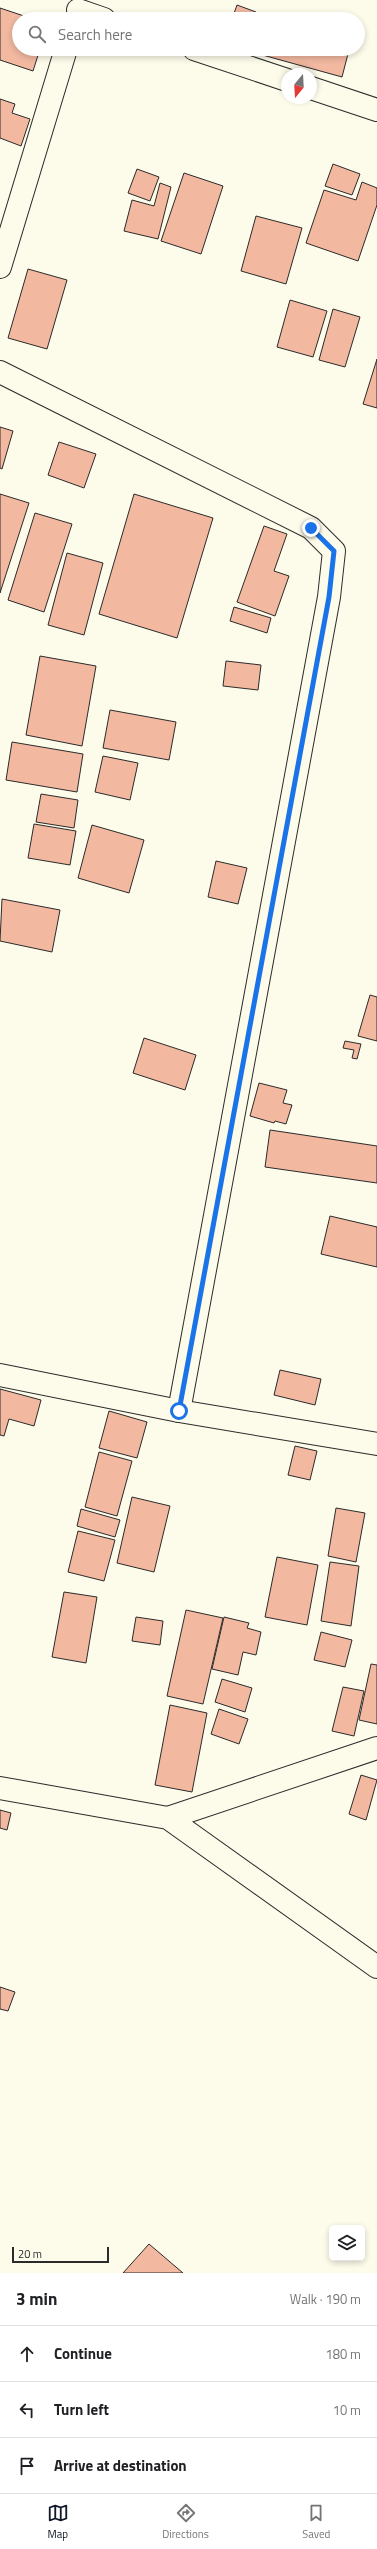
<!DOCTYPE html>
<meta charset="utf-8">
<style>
:root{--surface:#fff;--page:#f2f2f2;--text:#202124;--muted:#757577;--line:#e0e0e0;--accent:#111827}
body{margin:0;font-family:"Titillium Web",sans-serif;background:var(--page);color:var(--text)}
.controls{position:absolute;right:12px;bottom:12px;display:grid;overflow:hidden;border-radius:6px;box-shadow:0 2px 6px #0003}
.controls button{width:36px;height:36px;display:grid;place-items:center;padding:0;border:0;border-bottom:1px solid var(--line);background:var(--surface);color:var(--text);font:20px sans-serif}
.compass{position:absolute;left:281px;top:68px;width:36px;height:36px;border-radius:50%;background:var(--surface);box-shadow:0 2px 6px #0003;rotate:198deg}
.scale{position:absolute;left:12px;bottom:10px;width:97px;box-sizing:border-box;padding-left:4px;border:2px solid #2b2b2b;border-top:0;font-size:11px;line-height:14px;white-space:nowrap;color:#2b2b2b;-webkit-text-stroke:3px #fdfbea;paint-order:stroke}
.stop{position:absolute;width:12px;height:12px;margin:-9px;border:3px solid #1a73e8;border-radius:50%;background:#fff}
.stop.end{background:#1a73e8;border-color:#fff;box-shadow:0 1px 4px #0008}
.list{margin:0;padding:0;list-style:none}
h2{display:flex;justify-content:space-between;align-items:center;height:52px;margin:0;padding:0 16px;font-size:17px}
h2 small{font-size:13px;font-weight:400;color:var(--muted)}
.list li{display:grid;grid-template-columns:26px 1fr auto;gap:12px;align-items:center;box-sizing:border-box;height:56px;padding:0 16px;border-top:1px solid var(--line)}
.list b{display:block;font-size:15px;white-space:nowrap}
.list em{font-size:13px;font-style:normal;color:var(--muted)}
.icon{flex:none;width:22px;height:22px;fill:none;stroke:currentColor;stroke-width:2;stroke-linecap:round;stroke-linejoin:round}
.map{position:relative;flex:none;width:377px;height:2273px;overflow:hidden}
.search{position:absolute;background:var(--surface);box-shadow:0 2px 6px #0003;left:12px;right:12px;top:12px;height:44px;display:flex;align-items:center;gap:10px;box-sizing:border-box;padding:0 14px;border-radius:22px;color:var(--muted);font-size:15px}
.sheet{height:220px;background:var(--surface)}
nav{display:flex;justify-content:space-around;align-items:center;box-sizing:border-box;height:56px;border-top:1px solid var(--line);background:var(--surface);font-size:11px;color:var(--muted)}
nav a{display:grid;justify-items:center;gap:2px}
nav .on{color:var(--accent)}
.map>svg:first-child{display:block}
.building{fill:#f2b8a0;stroke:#2b2b2b}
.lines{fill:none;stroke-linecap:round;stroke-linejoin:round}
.minor-casing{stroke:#2b2b2b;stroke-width:24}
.minor{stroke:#fdfbea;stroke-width:22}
.route{stroke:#1a73e8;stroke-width:5}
</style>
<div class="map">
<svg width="377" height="2273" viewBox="0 0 377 2273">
<rect width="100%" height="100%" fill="#fdfbea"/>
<g class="building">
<path d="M237,5L256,12L254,19H232Z"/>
<path d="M0,8L33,19H19V49H40L33,71L0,60Z"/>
<path d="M248,49H347L349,50L342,77L248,51Z"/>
<path d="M0,99L15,104L12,113L30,119L21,146L0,138Z"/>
<path d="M333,164L360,174L352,195L325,186Z"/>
<path d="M137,169L159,177L150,201L128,193Z"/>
<path d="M184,173L223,186L201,254L161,241Z"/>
<path d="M362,182L377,188V205L358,261L306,243L324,190L356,200Z"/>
<path d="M160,183L171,187L158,239L124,231L132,200L154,206Z"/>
<path d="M256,216L302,228L286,284L241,271Z"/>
<path d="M28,269L67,280L47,349L8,338Z"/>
<path d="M290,300L327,311L313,357L277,347Z"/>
<path d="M333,309L360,317L345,367L319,360Z"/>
<path d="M377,359V408L363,404Z"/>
<path d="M0,427L13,431L2,469L0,468Z"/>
<path d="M59,442L96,454L84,488L48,475Z"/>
<path d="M0,494L29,503L0,593Z"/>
<path d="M134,494L213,518L177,638L99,614Z"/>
<path d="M35,513L72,524L44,612L8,600Z"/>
<path d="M264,526L287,534L274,571L289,576L275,616L237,602Z"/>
<path d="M67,553L103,563L84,635L48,625Z"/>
<path d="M234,607L271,618L267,633L230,621Z"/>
<path d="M40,656L96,666L82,746L26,735Z"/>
<path d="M226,661L261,665L258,690L223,686Z"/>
<path d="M110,710L176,722L169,760L103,748Z"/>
<path d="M12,742L83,754L77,792L6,780Z"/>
<path d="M103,756L138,763L130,800L95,792Z"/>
<path d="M41,794L78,800L74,828L36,822Z"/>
<path d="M34,824L76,831L70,865L28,858Z"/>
<path d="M92,825L144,840L129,893L78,878Z"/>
<path d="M216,861L247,868L238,904L208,897Z"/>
<path d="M2,899L60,910L52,952L0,941Z"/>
<path d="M370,995L377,997V1041L358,1036Z"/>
<path d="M144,1038L196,1055L185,1090L133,1073Z"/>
<path d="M345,1041L361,1044L357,1059L352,1058L354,1050L343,1048Z"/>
<path d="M259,1083L287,1090L283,1103L292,1105L286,1124L275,1121L274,1123L250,1116Z"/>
<path d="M270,1130L377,1146V1183L265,1167Z"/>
<path d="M330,1216L377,1227V1267L321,1254Z"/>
<path d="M280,1370L321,1379L315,1405L274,1395Z"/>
<path d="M0,1389L41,1400L34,1426L9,1419L4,1436L0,1435Z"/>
<path d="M109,1411L147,1422L137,1458L99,1448Z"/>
<path d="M295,1446L317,1451L310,1480L288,1475Z"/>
<path d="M99,1452L132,1461L117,1516L85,1507Z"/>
<path d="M132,1497L170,1506L154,1572L117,1563Z"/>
<path d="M336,1508L365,1513L356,1562L328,1556Z"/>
<path d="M81,1509L120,1520L115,1537L77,1526Z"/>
<path d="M78,1531L115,1540L104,1581L68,1572Z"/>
<path d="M277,1557L318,1565L307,1625L265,1617Z"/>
<path d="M330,1562L359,1566L351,1626L321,1621Z"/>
<path d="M64,1592L97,1597L86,1663L52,1657Z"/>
<path d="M186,1610L223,1618L203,1704L167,1696Z"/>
<path d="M136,1617L163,1621L160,1645L132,1641Z"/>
<path d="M224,1617L249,1623L247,1628L261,1632L256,1655L243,1652L238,1675L212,1669Z"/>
<path d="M321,1632L352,1640L345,1667L314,1660Z"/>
<path d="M371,1664L377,1665V1724L359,1720Z"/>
<path d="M222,1679L252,1688L245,1712L215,1702Z"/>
<path d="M343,1687L364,1691L354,1736L332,1731Z"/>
<path d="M170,1705L207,1713L192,1792L155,1785Z"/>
<path d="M219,1709L248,1719L239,1744L211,1734Z"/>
<path d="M361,1775L377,1780L366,1820L349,1814Z"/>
<path d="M0,1810L11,1813L7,1830L0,1828Z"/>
<path d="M0,1987L15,1992L8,2011L0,2009Z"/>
<path d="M149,2244L183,2273H123Z"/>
</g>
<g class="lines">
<g class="minor-casing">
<g id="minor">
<path d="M78,10L104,19"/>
<path d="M194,49L287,80"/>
<path d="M311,88L377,110"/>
<path d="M0,267L66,49"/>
<path d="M0,372L311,528L334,551L329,597L179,1411"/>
<path d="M0,1375L179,1411L377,1444"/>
<path d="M0,1788L168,1818L377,1967"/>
<path d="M168,1818L377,1748"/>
</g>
</g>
<use href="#minor" class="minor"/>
</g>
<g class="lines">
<path class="route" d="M179,1411L329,597L334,551L311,528"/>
</g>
</svg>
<div class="controls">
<button><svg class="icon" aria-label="layers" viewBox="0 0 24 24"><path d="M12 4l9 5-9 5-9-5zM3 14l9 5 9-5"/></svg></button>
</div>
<svg class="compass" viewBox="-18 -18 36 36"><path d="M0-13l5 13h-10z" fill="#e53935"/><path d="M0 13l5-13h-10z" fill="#757577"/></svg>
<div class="scale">20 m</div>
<div class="stop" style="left:179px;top:1411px"></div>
<div class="stop end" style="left:311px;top:528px"></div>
<div class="search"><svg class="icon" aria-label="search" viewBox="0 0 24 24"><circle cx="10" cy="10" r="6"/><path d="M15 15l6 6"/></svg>Search here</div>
</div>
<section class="sheet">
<h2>3 min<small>Walk · 190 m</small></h2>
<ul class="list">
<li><svg class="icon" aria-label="ahead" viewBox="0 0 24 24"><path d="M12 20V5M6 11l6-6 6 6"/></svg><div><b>Continue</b></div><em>180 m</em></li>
<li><svg class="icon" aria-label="left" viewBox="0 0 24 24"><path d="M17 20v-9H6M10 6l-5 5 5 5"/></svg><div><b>Turn left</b></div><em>10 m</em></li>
<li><svg class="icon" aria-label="arrive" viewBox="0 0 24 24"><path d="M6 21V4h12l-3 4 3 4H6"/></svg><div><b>Arrive at destination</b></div></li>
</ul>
</section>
<nav>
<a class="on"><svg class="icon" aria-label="map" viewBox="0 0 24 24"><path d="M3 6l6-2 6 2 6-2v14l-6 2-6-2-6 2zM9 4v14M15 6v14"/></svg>Map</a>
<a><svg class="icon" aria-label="directions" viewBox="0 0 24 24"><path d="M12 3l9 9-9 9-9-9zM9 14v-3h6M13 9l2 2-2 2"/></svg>Directions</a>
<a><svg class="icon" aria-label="saved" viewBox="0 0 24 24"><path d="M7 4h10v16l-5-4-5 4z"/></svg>Saved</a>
</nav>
